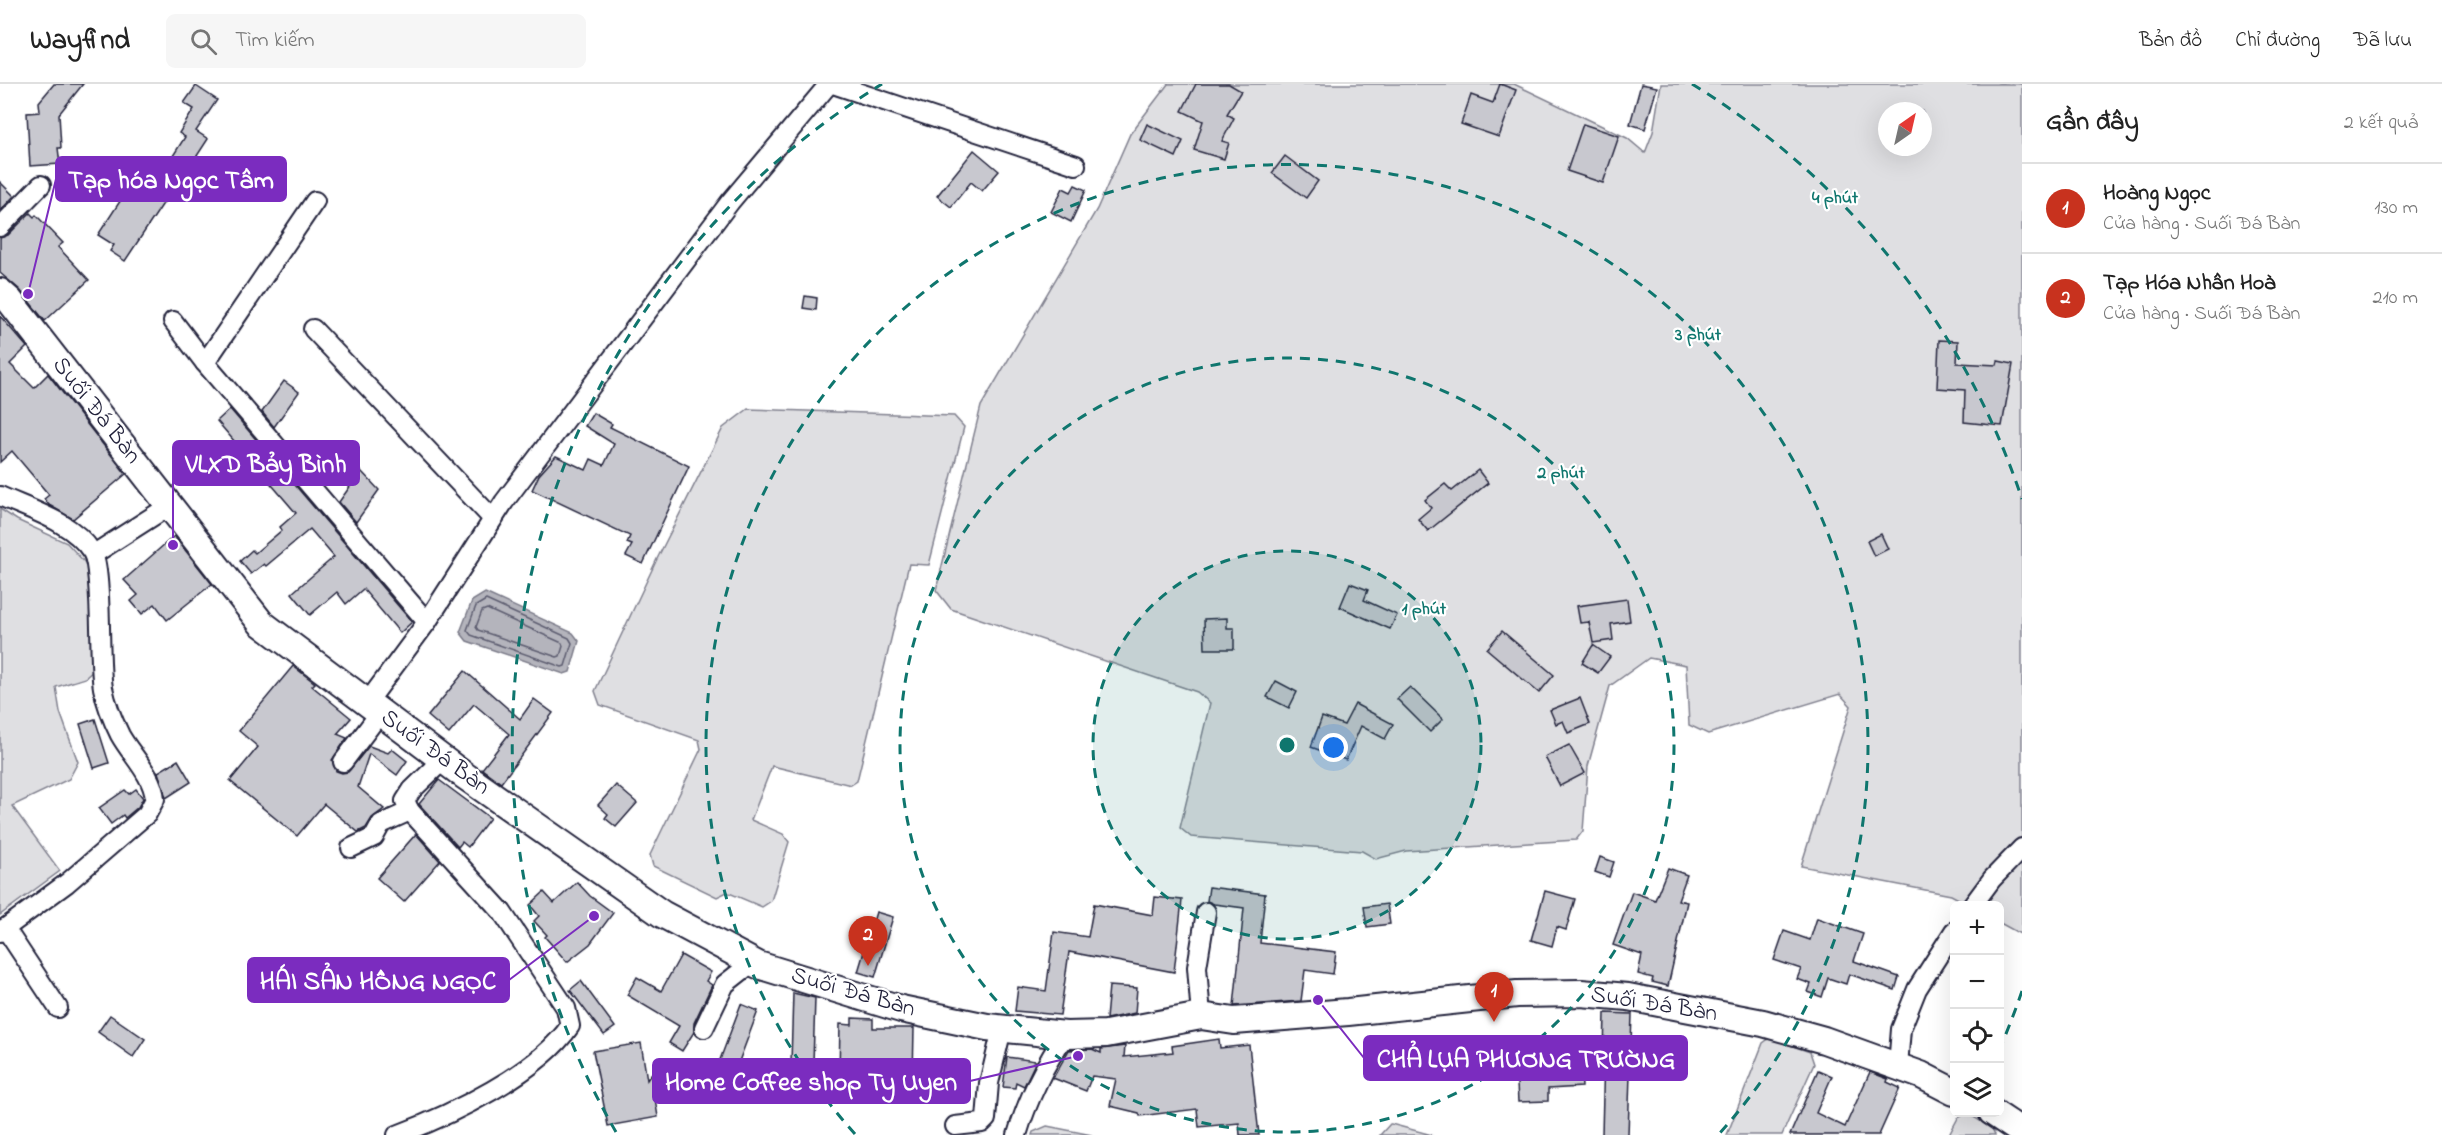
<!DOCTYPE html>
<html lang="vi">
<meta charset="utf-8">
<style>
:root{--surface:#fff;--page:#f6f6f6;--text:#222;--muted:#767676;--line:#e0e0e0;--accent:#c8321e}
body{margin:0;font-family:"Indie Flower",sans-serif;background:var(--page);color:var(--text)}
.controls{position:absolute;right:18px;bottom:18px;display:grid;overflow:hidden;border-radius:9px;box-shadow:0 6px 24px #0002}
.controls button{width:54px;height:54px;display:grid;place-items:center;padding:0;border:0;border-bottom:2px solid var(--line);background:var(--surface);color:var(--text);font:30px sans-serif}
.compass{position:absolute;left:1878px;top:18px;width:54px;height:54px;border-radius:50%;background:var(--surface);box-shadow:0 6px 24px #0002;rotate:34deg}
.you{position:absolute;left:1334px;top:664px;width:21px;height:21px;margin:-15px;border:4px solid #fff;border-radius:50%;background:#1a73e8;box-shadow:0 0 0 9px #1a73e833}
.badge{display:grid;place-items:center;width:39px;height:39px;border-radius:50%;background:var(--accent);color:#fff;font-size:20px;font-weight:700}
.pin{position:absolute;translate:-50% -50px;filter:drop-shadow(0 2px 3px #0008)}
.pin::after{content:'';position:absolute;top:32px;width:21px;height:18px;background:inherit;clip-path:polygon(0 0,100% 0,50% 100%)}
.list{margin:0;padding:0;list-style:none}
h2{display:flex;justify-content:space-between;align-items:center;height:78px;margin:0;padding:0 24px;font-size:26px}
h2 small{font-size:20px;font-weight:400;color:var(--muted)}
.list li{display:grid;grid-template-columns:39px 1fr auto;gap:18px;align-items:center;box-sizing:border-box;height:90px;padding:0 24px;border-top:2px solid var(--line)}
.list b{display:block;font-size:22px;white-space:nowrap}
.list p{margin:0;font-size:20px;white-space:nowrap;color:var(--muted)}
.list em{font-size:20px;font-style:normal;color:var(--muted)}
.icon{flex:none;width:33px;height:33px;fill:none;stroke:currentColor;stroke-width:2;stroke-linecap:round;stroke-linejoin:round}
.map{position:relative;flex:none;width:2022px;height:1051px;overflow:hidden}
header{display:flex;align-items:center;gap:36px;box-sizing:border-box;height:84px;padding:0 30px;background:var(--surface);border-bottom:2px solid var(--line)}
header strong{font-size:28px}
nav{display:flex;gap:33px;margin-inline-start:auto;font-size:21px}
.search{width:420px;height:54px;background:var(--page);display:flex;align-items:center;gap:15px;box-sizing:border-box;padding:0 21px;border-radius:9px;color:var(--muted);font-size:22px}
main{display:flex}
aside{flex:1;background:var(--surface)}
.map>svg:first-child{display:block}
.green{fill:#dfdfe2;stroke:#80808e;stroke-width:1.5;fill-rule:evenodd}
.water{fill:#b4b4bc;stroke:#7a7a88;stroke-width:1.5}
.lines{fill:none;stroke-linecap:round;stroke-linejoin:round}
.shore{stroke:#5c5c6f;stroke-width:1.5}
.building{fill:#c8c8cf;stroke:#22223b;stroke-width:1.5}
.street-casing{stroke:#22223b;stroke-width:22}
.secondary-casing{stroke:#22223b;stroke-width:30}
.street{stroke:#fff;stroke-width:18}
.secondary{stroke:#fff;stroke-width:26}
.ring{fill:none;stroke:#0f766e;stroke-width:3;stroke-dasharray:10 8}
.labels{text-anchor:middle;dominant-baseline:central;stroke-width:4.5;stroke-linejoin:round;paint-order:stroke}
.street-label{font-size:24px;fill:#22223b;stroke:#fff}
.centre{fill:#0f766e;stroke:#fff;stroke-width:3}
.ring-label{font-size:18px;text-anchor:middle;font-weight:bold;fill:#0f766e;stroke:#fff;stroke-width:4.5;stroke-linejoin:round;paint-order:stroke}
.leader{fill:none;stroke:#7b2cbf;stroke-width:2}
.callout-dot{fill:#7b2cbf;stroke:#fff;stroke-width:2}
.callout{fill:#7b2cbf;stroke:#7b2cbf;stroke-width:2}
.callout-label{font-size:26px;text-anchor:middle;font-weight:bold;fill:#fff}
</style>
<header>
<strong>Wayfind</strong>
<div class="search"><svg class="icon" aria-label="search" viewBox="0 0 24 24"><circle cx="10" cy="10" r="6"/><path d="M15 15l6 6"/></svg>Tìm kiếm</div>
<nav><a>Bản đồ</a><a>Chỉ đường</a><a>Đã lưu</a></nav>
</header>
<main>
<div class="map">
<svg width="2022" height="1051" viewBox="0 0 2022 1051">
<rect width="100%" height="100%" fill="#fff"/>
<filter id="ink" filterUnits="userSpaceOnUse"><feTurbulence type="fractalNoise" baseFrequency=".0167" numOctaves="2"/><feDisplacementMap in="SourceGraphic" scale="12" xChannelSelector="R" yChannelSelector="G"/><feConvolveMatrix kernelMatrix="1 2 1 2 8 2 1 2 1" color-interpolation-filters="sRGB"/></filter>
<g filter="url(#ink)">
<g class="green">
<path d="M1168,0H1514L1627,54L1645,69L1653,48L1661,0H2022V851L2000,839V822L1970,821L1951,811L1801,782L1851,622L1840,610L1708,650L1689,641L1686,581L1649,574L1610,602L1588,682L1583,747L1576,756L1406,767L1376,775L1362,767L1191,753L1180,744L1210,619L1197,608L951,525L936,506L981,322L1097,125L1130,50ZM1887,27H1923V63H1887Z"/>
<path d="M748,325L954,332L964,343L929,481L909,480L857,697L851,701L772,682L751,736L783,750L789,758L771,817L762,823L727,808L717,813L653,782L650,771L701,665L699,656L600,621L595,607L657,475L723,344Z"/>
<path d="M0,425L17,436L67,459L88,482L94,516V586L85,594L56,603L60,628L78,678L69,695L12,722L60,787L0,831Z"/>
<path d="M1770,954L1810,968L1814,980L1782,1051H1727L1763,959Z"/>
<path d="M1967,1029L1992,1044L1995,1051H1949L1958,1034Z"/>
<path d="M1390,1040H1391L1432,1051H1380Z"/>
<path d="M1047,1042L1092,1051H1032L1033,1048Z"/>
</g>
<path class="water" d="M485,509L573,549L579,557L570,588L564,590L467,557L460,548L472,517Z"/>
<g class="lines">
<g class="shore">
<path d="M486,516L569,554L572,559L565,582L562,583L471,551L467,546L476,522Z"/>
<path d="M487,525L562,559L563,562L560,572L557,573L478,546L476,543L482,527Z"/>
</g>
</g>
<g class="building">
<path d="M54,0H83L59,30L61,64H58L60,80L30,82L27,29L40,28L39,18Z"/>
<path d="M1196,0H1229L1241,7L1227,30L1234,34L1222,57L1229,59L1224,75L1194,66L1203,37L1182,27Z"/>
<path d="M1500,0L1516,6L1499,53L1461,40L1471,11L1493,19Z"/>
<path d="M1641,0L1657,3L1645,45L1630,40Z"/>
<path d="M196,2L217,16L196,47L208,55L178,101L176,100L125,177L110,167L114,161L98,151L126,108L141,118L149,110L185,53L179,49L194,25L184,19Z"/>
<path d="M1147,40L1183,57L1176,73L1140,56Z"/>
<path d="M1583,40L1619,52L1603,99L1567,87Z"/>
<path d="M974,66L999,87L982,107L971,98L951,123L937,112Z"/>
<path d="M1285,72L1318,97L1306,114L1272,89Z"/>
<path d="M0,98L14,112L0,127Z"/>
<path d="M1075,101L1086,106L1071,138L1051,128L1063,104L1071,108Z"/>
<path d="M30,129L34,133L36,131L63,159L58,163L89,196L45,237L20,206L0,189V154L8,151Z"/>
<path d="M805,212L817,214L816,226L803,224Z"/>
<path d="M0,232L27,263L10,280L34,304L48,290L126,390L73,435L49,421L44,415L49,411L12,367L0,378Z"/>
<path d="M1939,256L1958,257L1957,279L1997,281L1998,277L2013,280L2002,342L1964,338L1965,306L1937,304Z"/>
<path d="M284,297L299,308L274,343L262,328Z"/>
<path d="M230,325L412,538L400,549L363,505L346,520L337,508L310,531L292,509L334,473L310,445L266,482L264,480L251,490L240,477L252,466L255,469L282,446L280,443L296,429L217,337Z"/>
<path d="M593,329L612,340L610,343L689,382L643,480L626,472L632,461L627,459L630,452L532,406L539,391L556,372L586,386L591,375L604,381L614,360L585,342Z"/>
<path d="M1478,386L1488,399L1428,447L1418,435L1431,424L1425,416L1445,400L1452,407Z"/>
<path d="M361,387L379,406L356,438L339,418Z"/>
<path d="M1881,450L1888,465L1874,472L1867,457Z"/>
<path d="M174,452L212,500L167,536L155,520L142,530L131,517L138,511L124,496Z"/>
<path d="M1350,499L1368,506L1364,516L1397,531L1390,545L1340,523Z"/>
<path d="M1627,515L1630,537L1611,540L1613,556L1593,559L1589,538L1580,539L1577,522Z"/>
<path d="M1227,534V544H1234V565H1205L1204,535Z"/>
<path d="M1502,547L1554,591L1539,609L1487,565Z"/>
<path d="M1593,561L1610,573L1598,589L1582,579Z"/>
<path d="M293,582L315,599L312,602L351,634L337,650L347,654L332,676L336,687L342,689L348,688L369,662L388,669L392,665L407,677L397,691L369,670L358,703L384,725L372,734L366,744L358,748L324,720L297,752L230,697L258,663L239,647Z"/>
<path d="M465,587L520,635L534,615L553,629L501,699L482,685L509,650L474,620L449,650L428,632Z"/>
<path d="M1276,597L1297,608L1289,624L1267,613Z"/>
<path d="M1410,603L1443,635L1430,648L1397,615Z"/>
<path d="M1580,614L1590,640L1568,649L1563,637L1556,640L1550,626Z"/>
<path d="M1355,620L1393,640L1385,655L1361,642L1346,676L1311,663L1322,633L1344,641Z"/>
<path d="M95,635L109,679L94,684L80,640Z"/>
<path d="M1569,661L1585,689L1560,702L1545,673Z"/>
<path d="M178,676L191,698L166,714L158,688Z"/>
<path d="M439,696L490,734L468,763L462,758L458,763L419,720Z"/>
<path d="M616,701L637,719L616,743L605,734L608,730L598,721Z"/>
<path d="M136,705L143,714L138,723L125,734L123,731L111,740L99,724L125,706L129,710Z"/>
<path d="M416,750L440,777L404,818L377,794Z"/>
<path d="M1600,773L1614,778L1609,793L1595,788Z"/>
<path d="M1668,784L1687,791L1678,816L1687,818L1668,902L1652,898L1653,894L1638,890L1642,871L1613,861L1632,808L1655,816Z"/>
<path d="M577,798L590,812L613,829L590,860L567,878L545,853L547,851L534,837L539,832L530,821L544,808L554,819Z"/>
<path d="M1209,803L1265,810L1260,859L1336,868L1333,890L1305,886L1301,917L1234,922L1244,824L1214,820L1207,817Z"/>
<path d="M1545,807L1575,815L1566,846L1557,843L1552,862L1531,856Z"/>
<path d="M1155,813L1182,816L1174,888L1069,868L1060,931L1015,927L1018,903L1046,907L1054,848L1088,853L1094,820L1153,831Z"/>
<path d="M1387,820L1390,840L1367,843L1364,823Z"/>
<path d="M876,828L893,833L875,893L858,888Z"/>
<path d="M1817,834L1863,850L1854,877L1899,893L1895,906L1849,890L1846,900L1828,894L1822,913L1808,908L1811,900L1797,895L1801,885L1774,876L1784,847L1810,856Z"/>
<path d="M681,871L711,888L706,897L712,901L694,939V948L682,967L669,959L679,942L627,911L637,893L661,907Z"/>
<path d="M581,897L615,943L604,951L570,906Z"/>
<path d="M1109,902L1137,904L1135,929L1106,935Z"/>
<path d="M793,909L815,914L813,979H791Z"/>
<path d="M741,920L758,927L735,988L718,981Z"/>
<path d="M1605,929L1632,930L1628,1051H1602Z"/>
<path d="M110,931L145,955L133,973L98,948Z"/>
<path d="M852,934L873,935V944H914L913,994L839,992L840,940L852,941Z"/>
<path d="M1219,955L1220,964L1249,961L1259,1051H1240L1239,1039L1199,1043L1197,1025L1140,1032L1139,1029L1110,1022L1116,995L1092,992L1086,1007L1053,994L1069,966L1092,965L1101,969V965L1125,962L1124,973L1173,968L1172,962Z"/>
<path d="M641,959L647,996L651,990L658,1033L608,1042L593,967Z"/>
<path d="M1579,959L1582,1003L1548,1005V1017L1518,1018L1515,962Z"/>
<path d="M1007,973L1036,977L1024,1002L1016,998L1015,1004L1003,1003Z"/>
<path d="M1818,986L1832,992L1816,1029L1845,1043L1870,988L1888,995L1887,998L1900,1004L1879,1051H1790Z"/>
</g>
<g class="lines">
<g class="street-casing">
<g id="street">
<path d="M833,0L1076,81"/>
<path d="M0,143L41,101"/>
<path d="M173,237L205,279L427,538"/>
<path d="M313,245L492,434"/>
<path d="M205,279L315,117"/>
<path d="M0,412C31,426 73,438 92,468C103,485 98,575 103,604C106,619 113,637 120,651C131,671 153,691 155,715L147,730L67,799L0,848"/>
<path d="M94,470L169,422"/>
<path d="M367,619L427,538L504,418L730,118L829,0"/>
<path d="M343,678L380,629"/>
<path d="M351,764L374,753L381,740L410,727"/>
<path d="M1972,822L1992,795L2022,764"/>
<path d="M5,844L58,924"/>
<path d="M1201,932L1197,883L1206,828"/>
<path d="M704,944L725,900L753,878"/>
<path d="M1898,982L1901,945L1917,905L1954,847"/>
<path d="M955,1042L982,1039L986,1035L989,999L1002,945"/>
<path d="M397,1051C451,1031 538,989 570,942L566,924L502,828L410,727L405,717L412,706L443,676"/>
<path d="M1017,1051C1026,1020 1046,976 1066,951"/>
</g>
</g>
<g class="secondary-casing">
<g id="secondary">
<path d="M0,208L10,217L261,539L465,692L662,830L758,881L901,925L987,943L1066,951L1106,950L1201,932L1234,937L1348,928L1517,910L1581,909L1628,913L1763,939L1824,956L1921,991L1954,1008"/>
<path d="M1992,1028L2022,1048"/>
</g>
</g>
<use href="#street" class="street"/>
<use href="#secondary" class="secondary"/>
</g>
</g>
<circle cx="1287" cy="661" r="194" fill="#0f766e" fill-opacity=".12"/>
<g class="ring">
<circle cx="1287" cy="661" r="194"/>
<circle cx="1287" cy="661" r="387"/>
<path d="M855 1050A581 581 0 1 1 1719 1050"/>
<path d="M2022 907A775 775 0 0 1 2000 964M616 1048A775 775 0 0 1 882 0M1692 0A775 775 0 0 1 2022 415"/>
</g>
<g class="labels">
<g class="street-label">
<text transform="translate(96 327) rotate(52)">Suối Đá Bàn</text>
<text transform="translate(435 669) rotate(36)">Suối Đá Bàn</text>
<text transform="translate(853 909) rotate(16)">Suối Đá Bàn</text>
<text transform="translate(1654 921) rotate(9)">Suối Đá Bàn</text>
</g>
</g>
<circle cx="1287" cy="661" r="9" class="centre"/>
<g class="ring-label">
<text x="1835" y="119">4 phút</text>
<text x="1698" y="256">3 phút</text>
<text x="1561" y="394">2 phút</text>
<text x="1424" y="530">1 phút</text>
</g>
<path class="leader" d="M28 210L56 95M173 461L173 379M594 832L509 896M1318 916L1364 974M1078 972L970 997"/>
<g class="callout-dot">
<circle cx="28" cy="210" r="6"/>
<circle cx="173" cy="461" r="6"/>
<circle cx="594" cy="832" r="6"/>
<circle cx="1318" cy="916" r="6"/>
<circle cx="1078" cy="972" r="6"/>
</g>
<g class="callout">
<rect x="56" y="73" width="230" height="44" rx="6"/>
<rect x="173" y="357" width="186" height="44" rx="6"/>
<rect x="248" y="874" width="261" height="44" rx="6"/>
<rect x="1364" y="952" width="323" height="44" rx="6"/>
<rect x="653" y="975" width="317" height="44" rx="6"/>
</g>
<g class="callout-label">
<text x="171" y="104">Tạp hóa Ngọc Tâm</text>
<text x="266" y="388">VLXD Bảy Bình</text>
<text x="378" y="905">HÁI SẢN HỒNG NGỌC</text>
<text x="1526" y="983">CHẢ LỤA PHƯƠNG TRƯỜNG</text>
<text x="811" y="1006">Home Coffee shop Ty Uyen</text>
</g>
</svg>
<div class="controls">
<button>+</button>
<button>−</button>
<button><svg class="icon" aria-label="locate" viewBox="0 0 24 24"><circle cx="12" cy="12" r="6"/><path d="M12 2v4M12 18v4M2 12h4M18 12h4"/></svg></button>
<button><svg class="icon" aria-label="layers" viewBox="0 0 24 24"><path d="M12 4l9 5-9 5-9-5zM3 14l9 5 9-5"/></svg></button>
</div>
<svg class="compass" viewBox="-18 -18 36 36"><path d="M0-13l5 13h-10z" fill="#e53935"/><path d="M0 13l5-13h-10z" fill="#767676"/></svg>
<div class="you"></div>
<div class="pin badge" style="left:1494px;top:938px">1</div>
<div class="pin badge" style="left:868px;top:882px">2</div>
</div>
<aside>
<h2>Gần đây<small>2 kết quả</small></h2>
<ul class="list">
<li><span class="badge">1</span><div><b>Hoàng Ngọc</b><p>Cửa hàng · Suối Đá Bàn</p></div><em>130 m</em></li>
<li><span class="badge">2</span><div><b>Tạp Hóa Nhân Hoà</b><p>Cửa hàng · Suối Đá Bàn</p></div><em>210 m</em></li>
</ul>
</aside>
</main>
